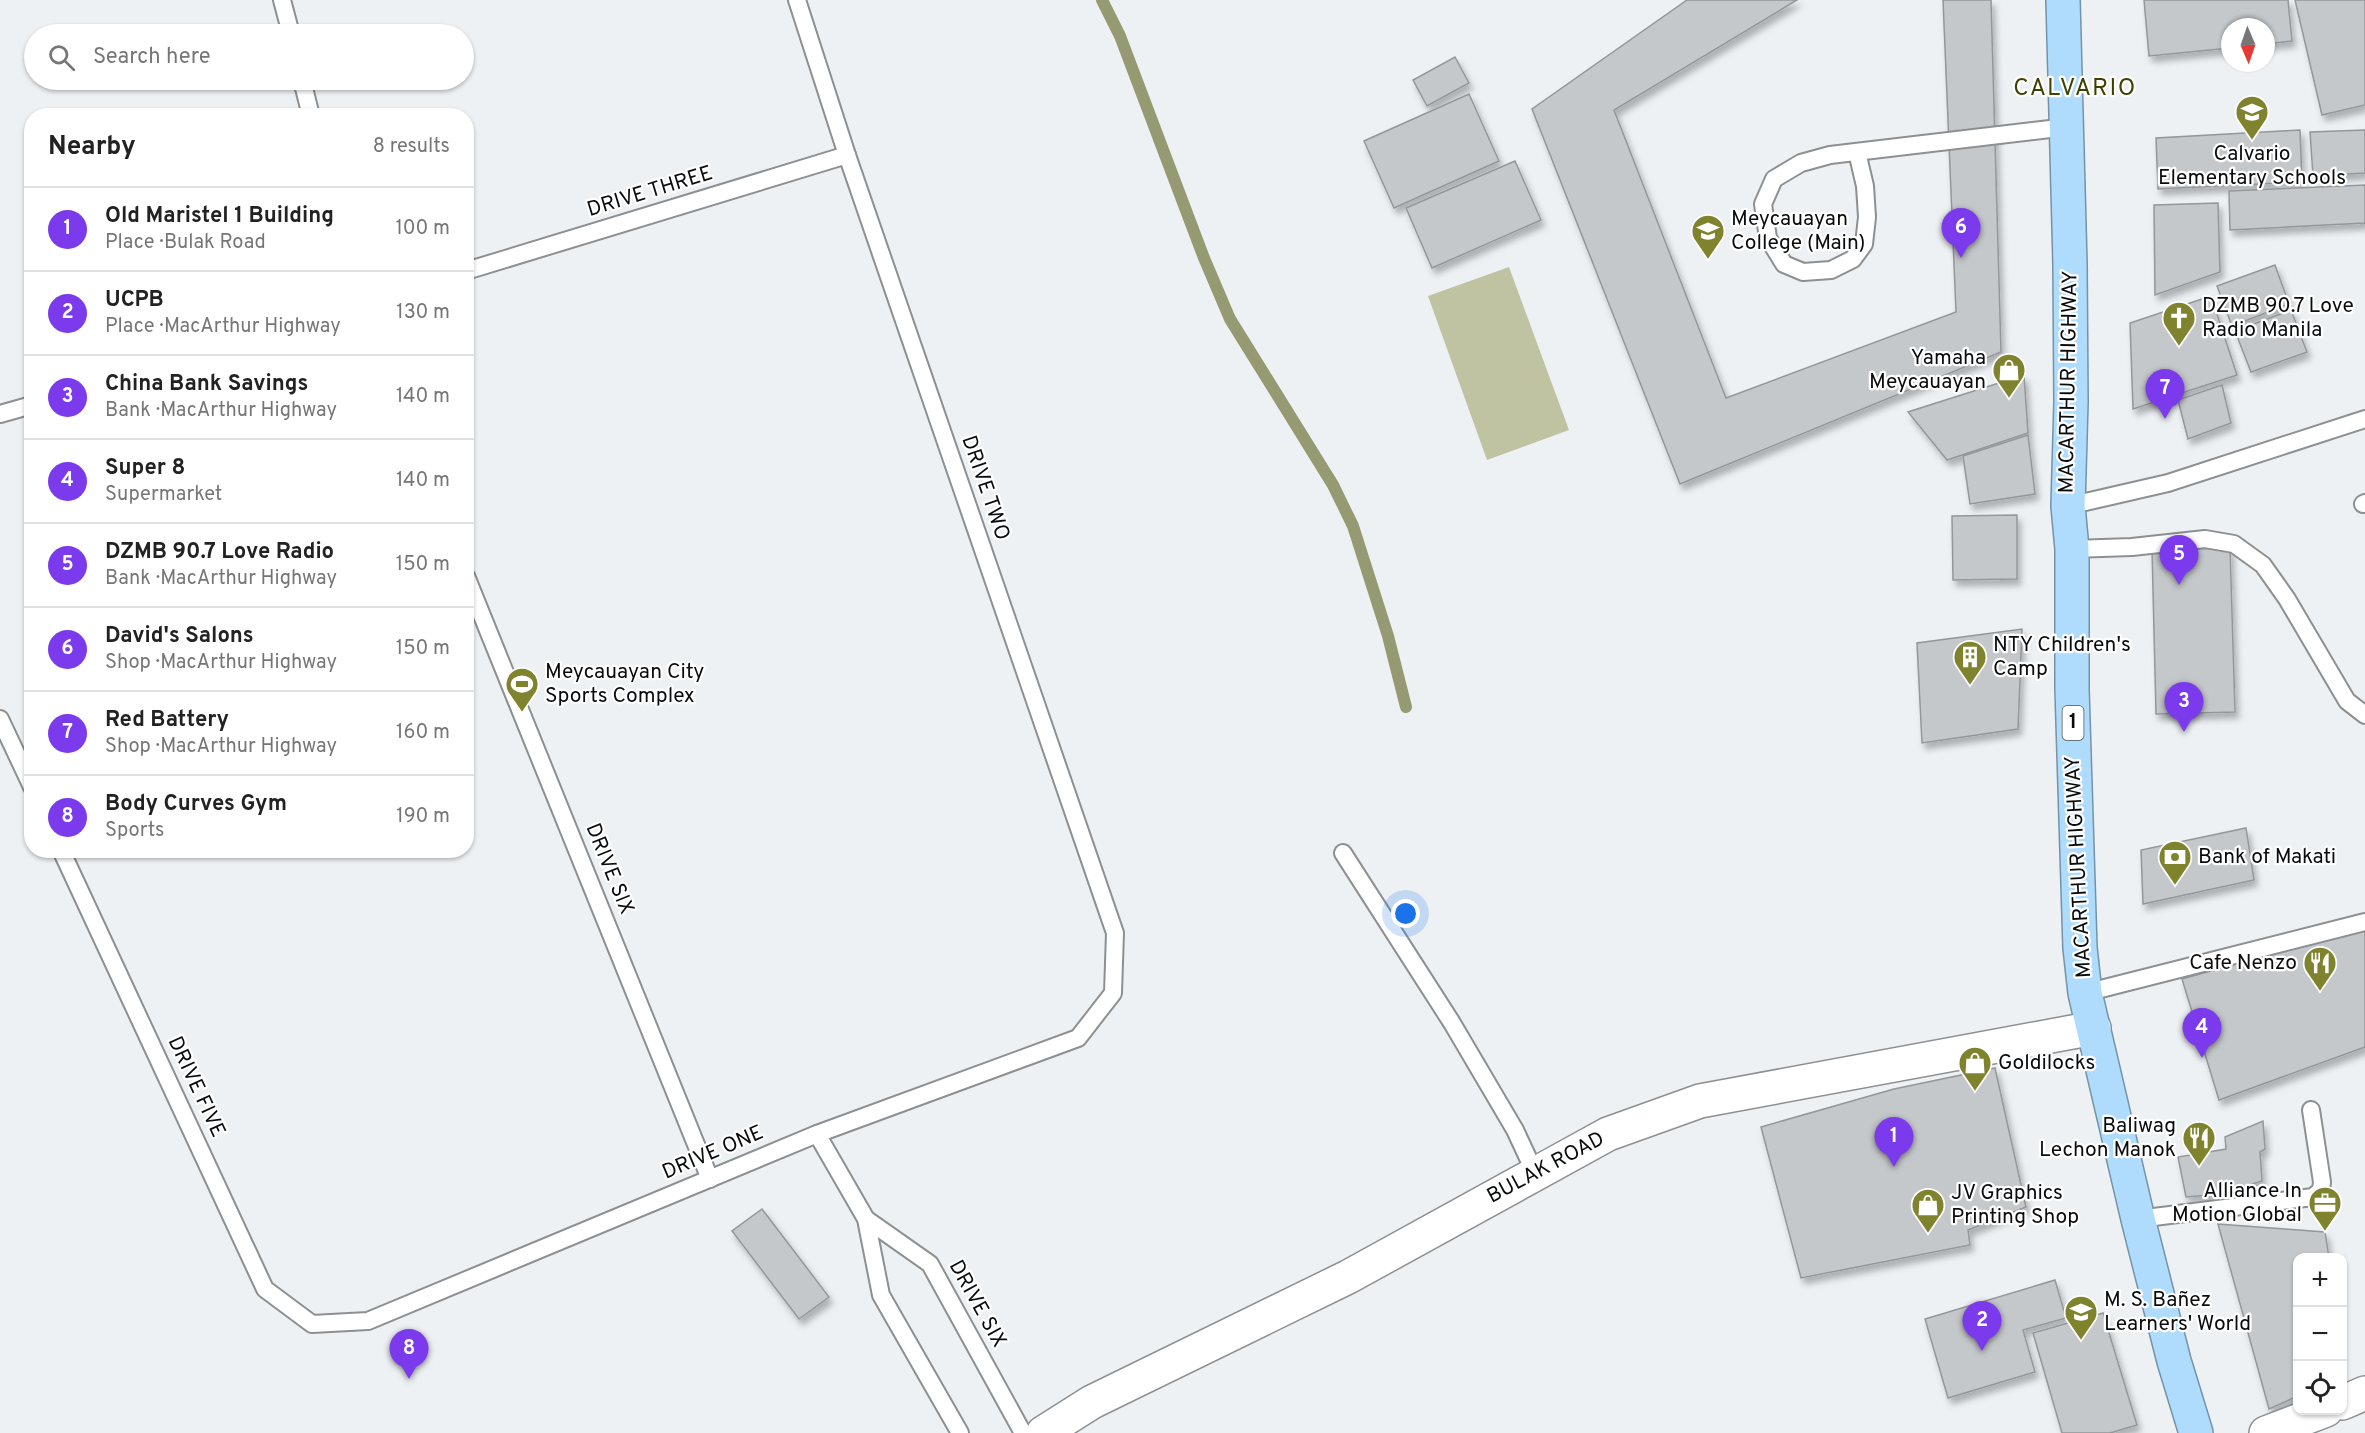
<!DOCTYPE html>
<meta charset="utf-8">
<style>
:root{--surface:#fff;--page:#f6f6f6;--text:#222;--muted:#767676;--line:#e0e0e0;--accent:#7c3aed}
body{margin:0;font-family:Overpass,sans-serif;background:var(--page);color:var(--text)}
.controls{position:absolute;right:18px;bottom:18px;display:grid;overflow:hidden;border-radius:12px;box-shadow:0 2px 4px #0004}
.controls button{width:54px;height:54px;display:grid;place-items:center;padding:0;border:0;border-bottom:2px solid var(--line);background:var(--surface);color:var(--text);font:30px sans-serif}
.compass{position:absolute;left:2221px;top:18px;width:54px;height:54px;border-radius:50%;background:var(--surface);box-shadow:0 2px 4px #0004;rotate:178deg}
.you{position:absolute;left:1406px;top:914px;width:21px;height:21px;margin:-15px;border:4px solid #fff;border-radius:50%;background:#1a73e8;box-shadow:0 0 0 9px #1a73e833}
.badge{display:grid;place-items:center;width:39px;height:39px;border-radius:50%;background:var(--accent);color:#fff;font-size:20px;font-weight:700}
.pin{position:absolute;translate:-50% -50px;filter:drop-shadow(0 2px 3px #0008)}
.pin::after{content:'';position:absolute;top:32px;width:21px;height:18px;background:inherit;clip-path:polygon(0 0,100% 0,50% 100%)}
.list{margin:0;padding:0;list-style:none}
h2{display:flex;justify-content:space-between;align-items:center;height:78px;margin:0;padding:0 24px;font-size:26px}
h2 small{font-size:20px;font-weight:400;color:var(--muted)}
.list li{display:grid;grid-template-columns:39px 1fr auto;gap:18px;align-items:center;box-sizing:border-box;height:84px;padding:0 24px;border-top:2px solid var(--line)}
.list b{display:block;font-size:22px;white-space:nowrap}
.list p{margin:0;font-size:20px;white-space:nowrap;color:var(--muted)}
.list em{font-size:20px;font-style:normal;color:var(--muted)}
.icon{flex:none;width:33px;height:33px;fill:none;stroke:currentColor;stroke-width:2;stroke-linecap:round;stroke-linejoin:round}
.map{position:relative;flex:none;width:2365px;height:1433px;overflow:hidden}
.search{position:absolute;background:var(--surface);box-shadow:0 2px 4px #0004;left:24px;top:24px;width:450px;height:66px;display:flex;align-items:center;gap:15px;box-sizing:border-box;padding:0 21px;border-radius:33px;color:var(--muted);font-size:22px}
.panel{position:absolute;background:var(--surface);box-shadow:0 2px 4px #0004;left:24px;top:108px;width:450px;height:750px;border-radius:24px}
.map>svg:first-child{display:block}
.green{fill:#c0c3a1}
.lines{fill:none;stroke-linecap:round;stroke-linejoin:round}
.stream{stroke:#969a72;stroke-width:12}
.building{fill:#c5c8cb;stroke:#94979a;stroke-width:1.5;filter:url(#shadow)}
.lane-casing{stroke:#8c9093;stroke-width:20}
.secondary-casing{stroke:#8c9093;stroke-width:36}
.highway-casing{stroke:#7593a8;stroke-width:36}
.lane{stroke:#fff;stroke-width:16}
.secondary{stroke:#fff;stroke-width:33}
.highway{stroke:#afdcfc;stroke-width:33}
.labels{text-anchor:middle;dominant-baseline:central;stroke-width:4.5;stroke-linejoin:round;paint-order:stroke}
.shield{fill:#fff;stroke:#545455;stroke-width:1.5}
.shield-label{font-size:20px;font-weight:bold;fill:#0a0b0c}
.poi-label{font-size:21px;fill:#0a0b0c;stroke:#fff;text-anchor:start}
.street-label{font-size:21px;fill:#0a0b0c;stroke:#fff}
.quarter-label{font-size:24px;letter-spacing:1.5px;fill:#3f4100;stroke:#fff}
</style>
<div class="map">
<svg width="2365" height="1433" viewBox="0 0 2365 1433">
<defs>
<filter id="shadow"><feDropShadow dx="3.5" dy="6" stdDeviation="3" flood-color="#0004"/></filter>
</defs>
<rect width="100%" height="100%" fill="#edf1f4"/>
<path class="green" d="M1509,267L1569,430L1487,460L1428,296Z"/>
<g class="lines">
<path class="stream" d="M1102,0L1120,36L1204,258L1230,319L1333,485L1353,526L1388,636L1406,707"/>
</g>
<g class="building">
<path d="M1687,0H1797L1614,110L1726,398L1956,312L1943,0H1991L2001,352L1680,484L1532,109Z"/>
<path d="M2144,0H2288L2292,41L2266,44V27H2230V48L2149,56Z"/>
<path d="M2295,0H2365V105L2322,115Z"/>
<path d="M1455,57L1469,83L1427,106L1413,80Z"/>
<path d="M1469,94L1499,161L1394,208L1364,141Z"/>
<path d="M2300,130L2302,182L2158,189L2156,138Z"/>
<path d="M2365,130V173L2313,176L2310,132Z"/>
<path d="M1515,161L1541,220L1432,268L1406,208Z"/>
<path d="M2365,185V223L2230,230L2229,191Z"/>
<path d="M2218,203L2220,272L2155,295L2154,205Z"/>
<path d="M2275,265L2289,304L2232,326L2217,286Z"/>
<path d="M2211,296L2237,375L2133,409L2130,323Z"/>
<path d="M2291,310L2307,352L2251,372L2235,331Z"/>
<path d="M2024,375L2028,433L1947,460L1908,412Z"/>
<path d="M2222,385L2231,423L2188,439L2178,400Z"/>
<path d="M2028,435L2035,494L1970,504L1963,456Z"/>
<path d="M2017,515V579L1953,580L1952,516Z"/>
<path d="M2230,548L2235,712L2156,714L2152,550Z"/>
<path d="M2022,629L2018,729L1922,743L1917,643Z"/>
<path d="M2246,828L2254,880L2143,904L2141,850Z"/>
<path d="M2365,928V1047L2219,1100L2182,979Z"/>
<path d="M1995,1068L2026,1207L1968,1230L1970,1245L1801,1278L1761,1127L1894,1089Z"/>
<path d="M2263,1121L2265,1149L2260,1152L2262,1181L2221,1194L2186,1197L2178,1157L2226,1149L2225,1137Z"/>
<path d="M762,1209L829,1297L799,1319L732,1231Z"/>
<path d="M2218,1224L2325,1232L2329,1258H2298V1396L2269,1409Z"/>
<path d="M2055,1280L2066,1318L2023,1330L2035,1372L1948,1398L1925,1319Z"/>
<path d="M2103,1313L2137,1425L2110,1433H2062L2033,1333Z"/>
</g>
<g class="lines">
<g class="lane-casing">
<g id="lane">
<path d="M282,0L291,34"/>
<path d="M302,80L311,116"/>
<path d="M1857,152L1865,186L1867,217L1864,244L1853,259L1831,270L1803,272L1784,264L1768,238L1763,204L1774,179L1801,163L1830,155L2067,127"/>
<path d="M466,271L847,155"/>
<path d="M0,414L32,405"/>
<path d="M2363,504L2365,503"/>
<path d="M2068,506L2168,483L2365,419"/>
<path d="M2072,549L2132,547L2205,539L2234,544L2263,565L2287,599L2347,701L2365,715"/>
<path d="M466,576L710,1179"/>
<path d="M0,719L32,787"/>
<path d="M61,850L265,1289L312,1324L368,1321L817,1134L1078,1038L1113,993L1115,933L847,155L797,0"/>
<path d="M1343,853L1452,1023L1515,1130L1535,1173"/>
<path d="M2085,993L2365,922"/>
<path d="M817,1134L866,1219L881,1295L960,1433"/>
<path d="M866,1219L930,1264L1023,1433"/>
<path d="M2138,1219L2313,1197L2321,1190L2322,1182L2311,1110"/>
</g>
</g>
<g class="secondary-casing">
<g id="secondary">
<path d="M2342,1403L2365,1393"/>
<path d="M1043,1433L1092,1402L1348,1277L1608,1134L1700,1101L2094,1028"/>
<path d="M2266,1433L2326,1410"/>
</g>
</g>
<g class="highway-casing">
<path id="highway" d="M2063,0L2070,264L2071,402L2068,506L2072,549V689L2080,948L2085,993L2138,1219L2174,1361L2196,1433"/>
</g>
<use href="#lane" class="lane"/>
<use href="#secondary" class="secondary"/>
<use href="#highway" class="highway"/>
</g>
<defs>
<g id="school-pin" transform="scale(1.725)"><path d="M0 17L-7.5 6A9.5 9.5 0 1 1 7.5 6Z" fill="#7f832e" stroke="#fff"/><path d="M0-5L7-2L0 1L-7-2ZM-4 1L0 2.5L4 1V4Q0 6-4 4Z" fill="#fff"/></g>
<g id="university-pin" transform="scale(1.725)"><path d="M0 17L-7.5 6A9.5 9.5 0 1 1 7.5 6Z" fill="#7f832e" stroke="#fff"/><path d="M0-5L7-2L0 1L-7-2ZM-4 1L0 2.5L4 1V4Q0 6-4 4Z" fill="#fff"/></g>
<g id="church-pin" transform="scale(1.725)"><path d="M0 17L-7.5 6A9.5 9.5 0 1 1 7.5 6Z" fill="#7f832e" stroke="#fff"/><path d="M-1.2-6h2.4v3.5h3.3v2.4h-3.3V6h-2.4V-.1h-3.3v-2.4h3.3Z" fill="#fff"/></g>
<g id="shop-pin" transform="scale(1.725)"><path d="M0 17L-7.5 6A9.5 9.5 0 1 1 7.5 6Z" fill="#7f832e" stroke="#fff"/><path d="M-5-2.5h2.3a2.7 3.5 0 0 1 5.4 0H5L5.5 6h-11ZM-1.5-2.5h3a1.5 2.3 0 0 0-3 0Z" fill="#fff"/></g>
<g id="building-pin" transform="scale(1.725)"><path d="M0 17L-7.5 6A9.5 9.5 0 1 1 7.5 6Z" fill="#7f832e" stroke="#fff"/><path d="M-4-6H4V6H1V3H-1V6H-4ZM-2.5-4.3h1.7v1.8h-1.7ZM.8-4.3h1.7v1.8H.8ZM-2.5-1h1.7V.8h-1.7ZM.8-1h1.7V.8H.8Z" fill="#fff"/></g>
<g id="stadium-pin" transform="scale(1.725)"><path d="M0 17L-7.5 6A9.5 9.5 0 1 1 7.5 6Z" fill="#7f832e" stroke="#fff"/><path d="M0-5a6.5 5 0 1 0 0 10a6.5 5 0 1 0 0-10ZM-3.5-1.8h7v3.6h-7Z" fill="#fff"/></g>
<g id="bank-pin" transform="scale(1.725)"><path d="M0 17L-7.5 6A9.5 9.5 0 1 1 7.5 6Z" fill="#7f832e" stroke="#fff"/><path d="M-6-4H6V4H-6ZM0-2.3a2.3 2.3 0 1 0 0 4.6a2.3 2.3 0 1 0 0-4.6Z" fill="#fff"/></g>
<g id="restaurant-pin" transform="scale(1.725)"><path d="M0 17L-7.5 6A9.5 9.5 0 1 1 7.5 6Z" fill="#7f832e" stroke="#fff"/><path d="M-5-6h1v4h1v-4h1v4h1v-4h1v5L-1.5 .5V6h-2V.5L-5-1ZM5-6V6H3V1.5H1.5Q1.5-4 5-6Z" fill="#fff"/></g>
<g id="office-pin" transform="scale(1.725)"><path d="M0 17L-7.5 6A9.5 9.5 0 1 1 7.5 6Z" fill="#7f832e" stroke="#fff"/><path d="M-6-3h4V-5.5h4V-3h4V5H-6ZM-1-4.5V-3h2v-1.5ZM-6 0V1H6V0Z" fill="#fff"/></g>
</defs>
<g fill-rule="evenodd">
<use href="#school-pin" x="2252" y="112"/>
<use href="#university-pin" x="1708" y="231"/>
<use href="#church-pin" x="2179" y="318"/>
<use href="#shop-pin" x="2009" y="370"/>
<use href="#building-pin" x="1970" y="657"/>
<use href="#stadium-pin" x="522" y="684"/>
<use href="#bank-pin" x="2175" y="857"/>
<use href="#restaurant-pin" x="2320" y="963"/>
<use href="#shop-pin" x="1975" y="1063"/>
<use href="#restaurant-pin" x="2199" y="1138"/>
<use href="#office-pin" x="2325" y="1203"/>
<use href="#shop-pin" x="1928" y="1205"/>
<use href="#school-pin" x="2081" y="1312"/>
</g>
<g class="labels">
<rect class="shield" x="2062.5" y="706" width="21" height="34" rx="4.5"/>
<g class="shield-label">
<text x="2073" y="723">1</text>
</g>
<g class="poi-label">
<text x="2252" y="154" text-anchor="middle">Calvario<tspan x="2252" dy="24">Elementary Schools</tspan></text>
<text x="1731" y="219">Meycauayan<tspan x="1731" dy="24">College (Main)</tspan></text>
<text x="2202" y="306">DZMB 90.7 Love<tspan x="2202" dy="24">Radio Manila</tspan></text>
<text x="1986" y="358" text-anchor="end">Yamaha<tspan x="1986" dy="24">Meycauayan</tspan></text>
<text x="1993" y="645">NTY Children's<tspan x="1993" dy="24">Camp</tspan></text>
<text x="545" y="672">Meycauayan City<tspan x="545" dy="24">Sports Complex</tspan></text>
<text x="2198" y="857">Bank of Makati</text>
<text x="2297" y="963" text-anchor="end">Cafe Nenzo</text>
<text x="1998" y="1063">Goldilocks</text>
<text x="2176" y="1126" text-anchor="end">Baliwag<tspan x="2176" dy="24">Lechon Manok</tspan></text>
<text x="2302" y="1191" text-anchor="end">Alliance In<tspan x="2302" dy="24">Motion Global</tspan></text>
<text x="1951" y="1193">JV Graphics<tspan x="1951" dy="24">Printing Shop</tspan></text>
<text x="2104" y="1300">M. S. Bañez<tspan x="2104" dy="24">Learners' World</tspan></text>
</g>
<g class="street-label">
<text transform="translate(650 192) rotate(-17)">DRIVE THREE</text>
<text transform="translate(2069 382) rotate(-89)">MACARTHUR HIGHWAY</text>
<text transform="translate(985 488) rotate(71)">DRIVE TWO</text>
<text transform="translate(2079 867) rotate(-93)">MACARTHUR HIGHWAY</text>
<text transform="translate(609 869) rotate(68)">DRIVE SIX</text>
<text transform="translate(196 1087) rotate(65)">DRIVE FIVE</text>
<text transform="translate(713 1153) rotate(-23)">DRIVE ONE</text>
<text transform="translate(1546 1168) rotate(-28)">BULAK ROAD</text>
<text transform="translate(977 1304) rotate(61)">DRIVE SIX</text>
</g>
<g class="quarter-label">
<text x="2075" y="89">CALVARIO</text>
</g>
</g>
</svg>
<div class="controls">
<button>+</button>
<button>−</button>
<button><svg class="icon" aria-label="locate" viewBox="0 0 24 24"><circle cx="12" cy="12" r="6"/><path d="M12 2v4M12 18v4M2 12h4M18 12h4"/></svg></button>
</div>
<svg class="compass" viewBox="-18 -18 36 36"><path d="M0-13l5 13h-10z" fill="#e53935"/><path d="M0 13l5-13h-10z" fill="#767676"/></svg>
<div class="you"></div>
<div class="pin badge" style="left:1894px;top:1167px">1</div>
<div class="pin badge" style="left:1982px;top:1351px">2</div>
<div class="pin badge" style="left:2184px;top:732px">3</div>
<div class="pin badge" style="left:2202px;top:1058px">4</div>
<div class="pin badge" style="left:2179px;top:585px">5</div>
<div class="pin badge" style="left:1961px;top:258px">6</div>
<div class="pin badge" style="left:2165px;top:419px">7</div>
<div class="pin badge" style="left:409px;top:1379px">8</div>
<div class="search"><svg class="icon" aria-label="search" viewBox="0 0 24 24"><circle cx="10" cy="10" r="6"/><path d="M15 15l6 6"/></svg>Search here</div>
<section class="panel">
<h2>Nearby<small>8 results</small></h2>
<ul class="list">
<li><span class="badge">1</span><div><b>Old Maristel 1 Building</b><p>Place · Bulak Road</p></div><em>100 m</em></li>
<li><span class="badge">2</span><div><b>UCPB</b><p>Place · MacArthur Highway</p></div><em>130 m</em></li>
<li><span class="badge">3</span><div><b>China Bank Savings</b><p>Bank · MacArthur Highway</p></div><em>140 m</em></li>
<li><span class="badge">4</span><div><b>Super 8</b><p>Supermarket</p></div><em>140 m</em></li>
<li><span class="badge">5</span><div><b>DZMB 90.7 Love Radio</b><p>Bank · MacArthur Highway</p></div><em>150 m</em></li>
<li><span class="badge">6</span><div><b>David's Salons</b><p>Shop · MacArthur Highway</p></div><em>150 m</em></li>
<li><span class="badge">7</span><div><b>Red Battery</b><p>Shop · MacArthur Highway</p></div><em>160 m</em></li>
<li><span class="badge">8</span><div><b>Body Curves Gym</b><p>Sports</p></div><em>190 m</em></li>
</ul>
</section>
</div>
